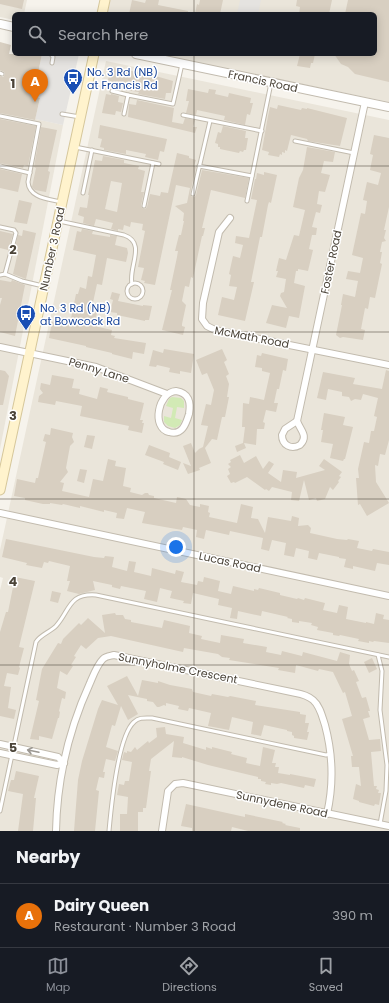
<!DOCTYPE html>
<meta charset="utf-8">
<style>
:root{--surface:#171b24;--page:#242831;--text:#f1f3f6;--muted:#9ea1a6;--line:#363941;--accent:#8c9099}
body{margin:0;font-family:Poppins,sans-serif;background:var(--page);color:var(--text)}
.you{position:absolute;left:176px;top:547px;width:14px;height:14px;margin:-10px;border:3px solid #fff;border-radius:50%;background:#1a73e8;box-shadow:0 0 0 6px #1a73e833}
.badge{display:grid;place-items:center;width:26px;height:26px;border-radius:50%;background:var(--accent);color:#fff;font-size:13px;font-weight:700}
.pin{position:absolute;translate:-50% -33px;filter:drop-shadow(0 1px 2px #0008)}
.pin::after{content:'';position:absolute;top:21px;width:14px;height:12px;background:inherit;clip-path:polygon(0 0,100% 0,50% 100%)}
.list{margin:0;padding:0;list-style:none}
h2{display:flex;justify-content:space-between;align-items:center;height:52px;margin:0;padding:0 16px;font-size:17px}
h2 small{font-size:13px;font-weight:400;color:var(--muted)}
.list li{display:grid;grid-template-columns:26px 1fr auto;gap:12px;align-items:center;box-sizing:border-box;height:64px;padding:0 16px;border-top:1px solid var(--line)}
.list b{display:block;font-size:15px;white-space:nowrap}
.list p{margin:0;font-size:13px;white-space:nowrap;color:var(--muted)}
.list em{font-size:13px;font-style:normal;color:var(--muted)}
.icon{flex:none;width:22px;height:22px;fill:none;stroke:currentColor;stroke-width:2;stroke-linecap:round;stroke-linejoin:round}
.map{position:relative;flex:none;width:389px;height:831px;overflow:hidden}
.search{position:absolute;background:var(--surface);box-shadow:0 2px 10px #0003;left:12px;right:12px;top:12px;height:44px;display:flex;align-items:center;gap:10px;box-sizing:border-box;padding:0 14px;border-radius:6px;color:var(--muted);font-size:15px}
.sheet{height:116px;background:var(--surface)}
nav{display:flex;justify-content:space-around;align-items:center;box-sizing:border-box;height:56px;border-top:1px solid var(--line);background:var(--surface);font-size:11px;color:var(--muted)}
nav a{display:grid;justify-items:center;gap:2px}
nav .on{color:var(--accent)}
.map>svg:first-child{display:block}
.residential{fill:#eae5da}
.green{fill:#d2eab5}
.parking{fill:#e5e3e0}
.building{fill:#d8cfc1;fill-rule:evenodd}
.lines{fill:none;stroke-linecap:round;stroke-linejoin:round}
.service-casing{stroke:#c2bbae;stroke-width:5}
.minor-casing{stroke:#c2bbae;stroke-width:8}
.tertiary-casing{stroke:#c2bbae;stroke-width:10}
.secondary-casing{stroke:#d6c79b;stroke-width:11}
.service{stroke:#fff;stroke-width:3}
.minor{stroke:#fff;stroke-width:6}
.tertiary{stroke:#fff;stroke-width:8}
.secondary{stroke:#fff3cd;stroke-width:9}
.oneway{stroke:#9c9892}
.grid{fill:none;stroke:#4b4439;stroke-width:1;stroke-opacity:0.55}
.labels{text-anchor:middle;dominant-baseline:central;stroke-width:3;stroke-linejoin:round;paint-order:stroke}
.transit-label{font-size:11px;fill:#164399;stroke:#fff;text-anchor:start}
.street-label{font-size:11px;fill:#4b4439;stroke:#fff}
.grid-label{font-size:13px;text-anchor:middle;font-weight:bold;fill:#4b4439;stroke:#fff;stroke-width:3;stroke-linejoin:round;paint-order:stroke}
</style>
<div class="map">
<svg width="389" height="831" viewBox="0 0 389 831">
<rect width="100%" height="100%" fill="#f6f3ec"/>
<g class="residential">
<path d="M0,0H27L24,14H14V20L0,17Z"/>
<path d="M108,0H389V102L157,54H375V14H105Z"/>
<path d="M106,61L389,120V831H0V590L3,578L0,577V550Z"/>
<path d="M0,111L63,125L0,449Z"/>
</g>
<path class="green" d="M172,397L181,398L184,401V408L177,407L175,418L182,420L180,425L175,428L168,426L164,422V416L171,418L173,408L166,406L169,399Z"/>
<g class="parking">
<path d="M240,0H261L258,14H237Z"/>
<path d="M42,54L54,56V54H79L63,125L35,119L40,99L33,97Z"/>
</g>
<g class="building">
<path d="M0,0H24L22,9L0,4Z"/>
<path d="M132,0L145,3L146,0H159L158,5L188,11V14H129Z"/>
<path d="M200,0H223L220,14H195L197,4L199,5Z"/>
<path d="M297,0H332L329,14H299L300,7L296,6Z"/>
<path d="M348,0H389V82L355,74L348,67L341,64L334,54H375V14H345Z"/>
<path d="M0,42L11,45L9,54H42L33,97L40,98L35,120L0,113V76L3,77L5,74L4,72L0,70Z"/>
<path d="M300,54H315L313,63H311L310,68L297,66Z"/>
<path d="M111,67L152,75L173,81L171,93H166L165,99L138,94L139,92L112,88L113,82L108,80Z"/>
<path d="M188,89L208,93L209,89L216,90L215,94L228,97L229,93L251,98L250,103H253L250,115L247,114L245,125L224,120L225,116L197,110L196,115L186,113L189,101H186Z"/>
<path d="M106,94L111,95V94L119,96L118,102L123,103L121,112L116,111L115,115L102,113Z"/>
<path d="M137,100L174,108L172,122L183,124L185,118L195,120L193,127H197L195,133L128,117L129,104L136,105Z"/>
<path d="M278,105L301,110L302,108L307,109V108L347,118L340,146L308,141L307,139L291,135L287,151L285,150V153L282,152V155L280,154L279,157L268,155L269,152L262,150L268,116L270,107L277,109Z"/>
<path d="M0,119L36,126L28,166L24,165L23,168L0,163Z"/>
<path d="M100,125L167,139L164,152L160,151L158,160L145,157L146,154L126,150V154L104,150V148L100,147L102,139L98,138Z"/>
<path d="M223,126L246,131L245,138H248L246,150H244L243,152L240,151L239,153L220,149V147H218V144L215,143L218,132L221,133Z"/>
<path d="M41,127L57,130L48,171L50,172L46,192L35,190L32,187L36,168L34,167Z"/>
<path d="M374,135L389,138V207L384,230H386L384,238L386,241L382,242L380,252H382L380,263L382,264L375,298L370,297L368,309L365,308L361,329L365,330L363,340L343,337L340,338L336,335L342,305H341L343,294L355,297L358,281L346,279L348,271L360,273L363,258L352,255L361,213L365,214L367,201L363,200L367,182L378,185L381,173L370,170L373,155L370,154Z"/>
<path d="M307,147L335,152L333,162L324,161L321,173L330,175L325,192L319,191L317,204L322,205L320,213L316,212L312,227L317,228L316,235H312L309,249L313,250L308,271L298,269V271H296L294,283L305,286L299,318L289,316L286,328L266,323L272,305L287,308L280,296L281,293L284,292L286,279L276,277L278,271H276L279,258L286,260L294,235L299,236L305,210L293,207L299,178L303,170Z"/>
<path d="M177,153L189,156V158L196,160L194,166L196,167L190,194L192,197H194L196,195L202,170L249,178L245,198L211,190L202,228H205L203,236H202L193,278L191,277L189,287L185,286L182,301L186,305L182,324V326L185,327L183,335L162,330L172,290H170L177,257L178,251H175L179,235H181L184,221H183L184,213L175,206L187,203L190,188L176,185L155,285L144,283L145,281L141,280L144,268L138,267L145,231L142,230L143,224L131,222L130,227L124,225L123,230L118,229V231L111,229L113,223L96,219L94,226L83,223L84,217L78,215L80,207L87,208L89,195H88L95,160L102,161L103,156L124,160V163L139,166L138,169L145,171L141,192H144L141,206L142,208L145,209L147,207L150,194L160,196L161,192L168,193ZM111,181L122,183L117,212L105,209Z"/>
<path d="M0,169L22,174L18,192L0,188Z"/>
<path d="M264,172L277,175L271,203L269,202L268,205L262,237H260L251,282H254L245,321L218,315L222,297L234,300L237,287L229,286L231,275L229,274L233,256L240,258L243,245L235,243L236,236L249,238L257,200L251,199L255,179H256L257,173L264,175Z"/>
<path d="M19,200L32,203L27,224L14,222Z"/>
<path d="M82,229L93,231L92,234L110,237V235L117,236L115,245L127,248L128,253L126,262L107,258L102,285L97,284L92,307L98,308L94,326L112,330L111,335L115,336L114,338L146,343L144,354L133,352L132,359L112,354V353L86,347V346L49,338L52,322L65,325L66,322L70,323L76,294H78L80,287L86,289L88,276L92,277L96,255L73,250L77,231L81,232Z"/>
<path d="M23,230L36,233L26,279L13,274L18,252L14,251L18,235L22,236Z"/>
<path d="M0,231L13,234L8,250L0,248Z"/>
<path d="M0,280L11,282L12,280L25,285L15,336L0,332V305L2,298H0Z"/>
<path d="M112,292L120,294L118,301L143,306V305L152,306L149,320H145V321L117,315V313L110,312L113,300L110,299Z"/>
<path d="M164,349L194,354L191,373L180,371V374L169,372L170,368L157,365L156,367L149,366L153,350L163,353Z"/>
<path d="M222,349L227,360L224,362L229,374L226,376L229,384L227,397H229L225,417H222L217,440L212,439L205,448L211,463L199,468L200,470L188,474L183,463L191,466L183,446L191,443L195,453L199,449L203,447L208,426L201,425L206,404L211,405L214,390L207,373L202,375L196,360Z"/>
<path d="M262,353L288,359L286,371L283,370L279,389H277L274,403H278L276,412L266,410L263,422L265,423L264,429H257L256,445L244,443L246,448L237,452L235,446L243,443L245,427H242L243,403L249,404L250,397L264,400L270,373L262,371V368L255,367L257,355L261,356Z"/>
<path d="M0,370L5,371L9,376L3,405H0Z"/>
<path d="M386,370L389,371V440L385,455L380,454L378,466L375,465L376,482L389,503L367,516L360,504L358,505L356,478H359L358,469L364,442L369,443L371,431H374L377,417L374,416L378,398L363,394L361,400L355,399L351,401L349,397L342,396V392L328,389L326,400L317,398L323,372L355,378L353,384L382,389Z"/>
<path d="M52,375L74,379L72,388L80,389L79,394L97,399L100,387L108,389L107,392L128,397V399L144,403L140,420H143L142,423H144L142,433L128,430L129,426L80,416L82,406L56,401L55,405L38,402L39,396L43,393L40,389L41,383L50,385Z"/>
<path d="M324,413L345,417L343,425L353,427L345,459H344L343,461L330,458L333,444L321,442L323,430H321Z"/>
<path d="M51,428L73,433L72,437L74,442L70,446L66,468L68,472L60,482L64,483L62,491L89,497L93,479L103,481L108,459L116,461L115,466L126,468L123,486L131,488L130,492L142,495L145,493H148L149,495L154,496V498L176,503L177,497L186,499L190,505L200,507V504L209,506L208,512L210,513L209,517L237,523L241,504L253,507L251,518L258,519L265,533L268,517L291,521L292,516L299,518L298,526L308,525L311,528L310,533L337,539L347,540L348,539L359,541L357,548L372,551L373,549L389,552V565L377,563L375,571L353,566V569L344,567L346,559L339,558V557L319,553L317,560L308,558L309,551L296,548L294,557L284,555L286,543L272,540L269,551L261,549L263,538L230,531L229,535L206,530L204,539L196,537L197,530L183,527L182,530L142,523L145,512L127,508L124,519L116,518L117,513L104,510V512L80,506V508L63,504L62,505L50,503V504H43L25,500V498L14,496L17,479L35,483L36,478H38L46,442L43,441L45,434L50,435Z"/>
<path d="M87,435L95,436L92,449L84,447Z"/>
<path d="M149,445L170,453L169,457L181,462L178,470L163,464L164,462L145,455Z"/>
<path d="M240,455L244,463L256,456L263,469L269,461L274,464L268,473L281,482L283,470L297,472L296,478L325,470L319,466L324,459L342,472L339,476L341,477L338,481L339,482L333,490L330,487L325,499L317,501L316,498L309,500L304,480L299,501L291,500L292,492L272,487L269,491L266,489L265,490L247,477L235,483L234,482L231,483L227,476L230,474L228,469L231,467L228,464L231,462L230,460Z"/>
<path d="M80,469L87,470L84,483L77,481Z"/>
<path d="M6,539L94,557L104,558L105,556L114,557L112,567L127,571L129,561L136,562L134,572L151,576L152,568L175,574L176,570L184,572L181,582L197,585L198,581L203,582L204,577L220,581L218,591L231,594L233,586L254,591V589L258,590L259,588L280,593V595L297,599L298,598L304,600L305,598L325,603L323,610L337,613L339,605L348,607L346,619L366,623V622L374,624L376,613L384,615L383,619L389,620V643L374,641L373,642L369,641V643L358,641L359,639L340,635L339,636L333,635V633L317,630L318,627L311,625L312,623L299,621V623L292,622V619L287,618L288,617L262,611L261,616L238,611L237,619L230,618L232,608L218,605L219,599L193,593L191,604L183,603L184,601L170,598L172,591L160,588L157,602L144,599L146,591L121,586L120,589L112,587V585L93,581L95,590L79,594L67,591L70,581H67L70,566L49,561L48,563L44,562L42,568L26,565L27,563L2,557Z"/>
<path d="M15,577L35,581L19,647L24,648L19,667L20,668L18,675L7,673L4,686L11,687L8,708L16,710L14,719L0,716V632L6,612H8Z"/>
<path d="M52,591L61,593L58,603L50,601Z"/>
<path d="M115,613L116,615H123L125,619L131,620V622L162,628L164,620L190,626L189,633L202,636L201,639L220,643L221,635L244,639L243,643L267,647L266,652L281,655L282,651L302,656L303,652L337,661L340,652L350,655L349,664L352,671L354,670L359,681L356,682L362,698L366,697L370,711H368L370,717L363,719L369,740L380,739L381,751L371,752L374,786H377L376,789L379,790L378,793H381L379,805L375,804L374,806L359,802V801L353,799L356,784L361,786L359,767H352L351,756H353L342,719L352,716L345,692L343,693L333,672L319,669L318,671L296,665L295,673L278,670L279,668L229,660L230,658L222,657L218,654L184,648L183,652L111,636L98,638L86,649L81,645L74,656L76,657L71,665L73,666L67,675L60,671L57,688L66,692L65,699L62,698L59,711L60,712L59,718H58L52,739L39,736V740L30,739L39,701L36,700L42,669L58,643L61,644L63,639L79,623L81,625L88,618L105,633L102,615Z"/>
<path d="M372,658L377,669L369,673L364,662Z"/>
<path d="M127,676L138,696L142,680L158,683V681L170,685L192,689L193,692L211,696L212,694L228,697L230,696L256,701L255,705L300,712V714L306,715L305,723H309L307,732H309L307,740L294,738V736L292,735V732L287,731V730L264,725L261,736L251,734L253,722L232,717L229,730L208,726L211,713L189,708L188,711L178,709L179,706L166,703V706L164,705L159,707H157L153,702L147,701V699L128,695L138,714L128,720L121,706L115,726L112,725L106,747L118,751L115,761L106,759L103,772H105L104,778L99,777L96,790L99,791L95,831H74L78,780L82,761L98,709L102,700L118,705L107,686Z"/>
<path d="M165,727L166,734L184,737L183,743L206,750V747L212,749V747L232,752L231,754L247,758L246,763L260,766L263,747L275,750L272,763H276L275,767H279L278,773L290,775V774L316,779L314,787L305,785L304,788L281,783L277,784L271,783V785L265,784L266,782L261,781V779H258V777L208,765L182,757V758L172,757L174,741L151,759L149,771H151L146,808H143V812H138V831H120V814H127L128,797L117,795L119,784L124,785L125,781H129L132,762L122,760L124,752L127,753V751L131,752L135,747L137,750L148,741L149,743L157,737L156,728Z"/>
<path d="M16,771L39,776L34,798H36L33,831H18L23,794L8,791L11,780H14Z"/>
<path d="M186,804L245,817V814L283,822L282,823L286,824L285,825L300,828V831H248L232,827L231,831H192V828L181,826Z"/>
</g>
<g class="lines">
<g class="service-casing">
<g id="service">
<path d="M51,54L53,57L52,63"/>
<path d="M0,73L2,74"/>
<path d="M112,91L128,95"/>
<path d="M62,114L80,117"/>
<path d="M124,114L128,95L173,104L182,64"/>
<path d="M183,115L262,131"/>
<path d="M0,116L39,124L28,182C29,198 49,199 61,202"/>
<path d="M295,141L354,153"/>
<path d="M75,147L159,164"/>
<path d="M0,166L30,173"/>
<path d="M199,166L252,176"/>
<path d="M83,193L92,150"/>
<path d="M193,194L210,121"/>
<path d="M247,201L271,83"/>
<path d="M144,206L153,163"/>
<path d="M59,221L124,235C147,243 128,267 132,284"/>
<path d="M0,227L14,230L16,233L5,274"/>
<path d="M0,275L5,274L22,281L43,286"/>
<circle cx="135" cy="291" r="8"/>
<path d="M378,655L382,671L380,710L387,765L386,791L380,824"/>
<path d="M0,811L36,642C40,635 50,632 56,626C70,611 68,593 96,595L389,657"/>
<path d="M109,831C111,809 118,736 134,722C139,717 145,718 152,718L326,755L330,754"/>
</g>
</g>
<g class="minor-casing">
<g id="minor">
<path d="M230,218L219,232L203,303L202,319L207,326L215,330L389,365"/>
<path d="M0,347L96,367L167,394"/>
<path d="M176,391C189,393 191,402 189,414C186,424 182,436 169,432C151,428 158,392 176,391Z"/>
<path d="M297,421L365,102"/>
<path d="M297,421C300,430 309,436 300,445C291,450 282,445 282,435L285,429Z"/>
<path d="M0,513L389,596"/>
<path d="M0,744L58,757L64,763"/>
<path d="M0,753L57,765L64,763"/>
<path d="M56,831C57,780 69,729 90,683C93,676 97,665 103,659C106,656 110,656 114,655L296,693C302,694 308,696 313,700C320,706 322,716 325,725C333,755 334,783 327,814"/>
<path d="M162,831L168,791L175,784L183,783L389,826"/>
</g>
</g>
<g class="tertiary-casing">
<g id="tertiary">
<path d="M0,24L14,27"/>
<path d="M136,54L389,107"/>
</g>
</g>
<g class="secondary-casing">
<g id="secondary">
<path d="M102,14L105,0"/>
<path d="M0,490L94,54"/>
</g>
</g>
<use href="#service" class="service"/>
<use href="#minor" class="minor"/>
<use href="#tertiary" class="tertiary"/>
<use href="#secondary" class="secondary"/>
</g>
<defs><path id="oneway-shaft" d="M-6 0H5M1.5-3L5.5 0L1.5 3" fill="none" stroke-width="1.6" stroke-linecap="round" stroke-linejoin="round"/></defs>
<use class="oneway" href="#oneway-shaft" transform="translate(33 751) rotate(-168)"/>
<path class="grid" d="M194,0V14M194,54V831M0,166H389M0,332H389M0,499H389M0,665H389"/>
<defs>
<g id="bus-pin" transform="scale(1)"><path d="M0 17L-7.5 6A9.5 9.5 0 1 1 7.5 6Z" fill="#1a4fb4" stroke="#fff"/><path d="M-5-6H5V4H4V6H2V4H-2V6H-4V4H-5ZM-3.5-4V0h7V-4ZM-3.5 1.2v1.5H-2V1.2ZM2 1.2v1.5H3.5V1.2Z" fill="#fff"/></g>
</defs>
<g fill-rule="evenodd">
<use href="#bus-pin" x="73" y="78"/>
<use href="#bus-pin" x="26" y="314"/>
</g>
<g class="labels">
<g class="transit-label">
<text x="87" y="72">No. 3 Rd (NB)<tspan x="87" dy="13">at Francis Rd</tspan></text>
<text x="40" y="308">No. 3 Rd (NB)<tspan x="40" dy="13">at Bowcock Rd</tspan></text>
</g>
<g class="street-label">
<text transform="translate(263 81) rotate(12)">Francis Road</text>
<text transform="translate(52 249) rotate(-78)">Number 3 Road</text>
<text transform="translate(331 262) rotate(-78)">Foster Road</text>
<text transform="translate(252 337) rotate(11)">McMath Road</text>
<text transform="translate(99 370) rotate(17)">Penny Lane</text>
<text transform="translate(230 562) rotate(12)">Lucas Road</text>
<text transform="translate(178 668) rotate(11)">Sunnyholme Crescent</text>
<text transform="translate(282 804) rotate(12)">Sunnydene Road</text>
</g>
</g>
<g class="grid-label">
<text x="13" y="88">1</text>
<text x="13" y="254">2</text>
<text x="13" y="420">3</text>
<text x="13" y="586">4</text>
<text x="13" y="752">5</text>
</g>
</svg>
<div class="you"></div>
<div class="pin badge" style="left:35px;top:102px;background:#e8710a">A</div>
<div class="search"><svg class="icon" aria-label="search" viewBox="0 0 24 24"><circle cx="10" cy="10" r="6"/><path d="M15 15l6 6"/></svg>Search here</div>
</div>
<section class="sheet">
<h2>Nearby<small></small></h2>
<ul class="list">
<li><span class="badge" style="background:#e8710a">A</span><div><b>Dairy Queen</b><p>Restaurant · Number 3 Road</p></div><em>390 m</em></li>
</ul>
</section>
<nav>
<a class="on"><svg class="icon" aria-label="map" viewBox="0 0 24 24"><path d="M3 6l6-2 6 2 6-2v14l-6 2-6-2-6 2zM9 4v14M15 6v14"/></svg>Map</a>
<a><svg class="icon" aria-label="directions" viewBox="0 0 24 24"><path d="M12 3l9 9-9 9-9-9zM9 14v-3h6M13 9l2 2-2 2"/></svg>Directions</a>
<a><svg class="icon" aria-label="saved" viewBox="0 0 24 24"><path d="M7 4h10v16l-5-4-5 4z"/></svg>Saved</a>
</nav>
